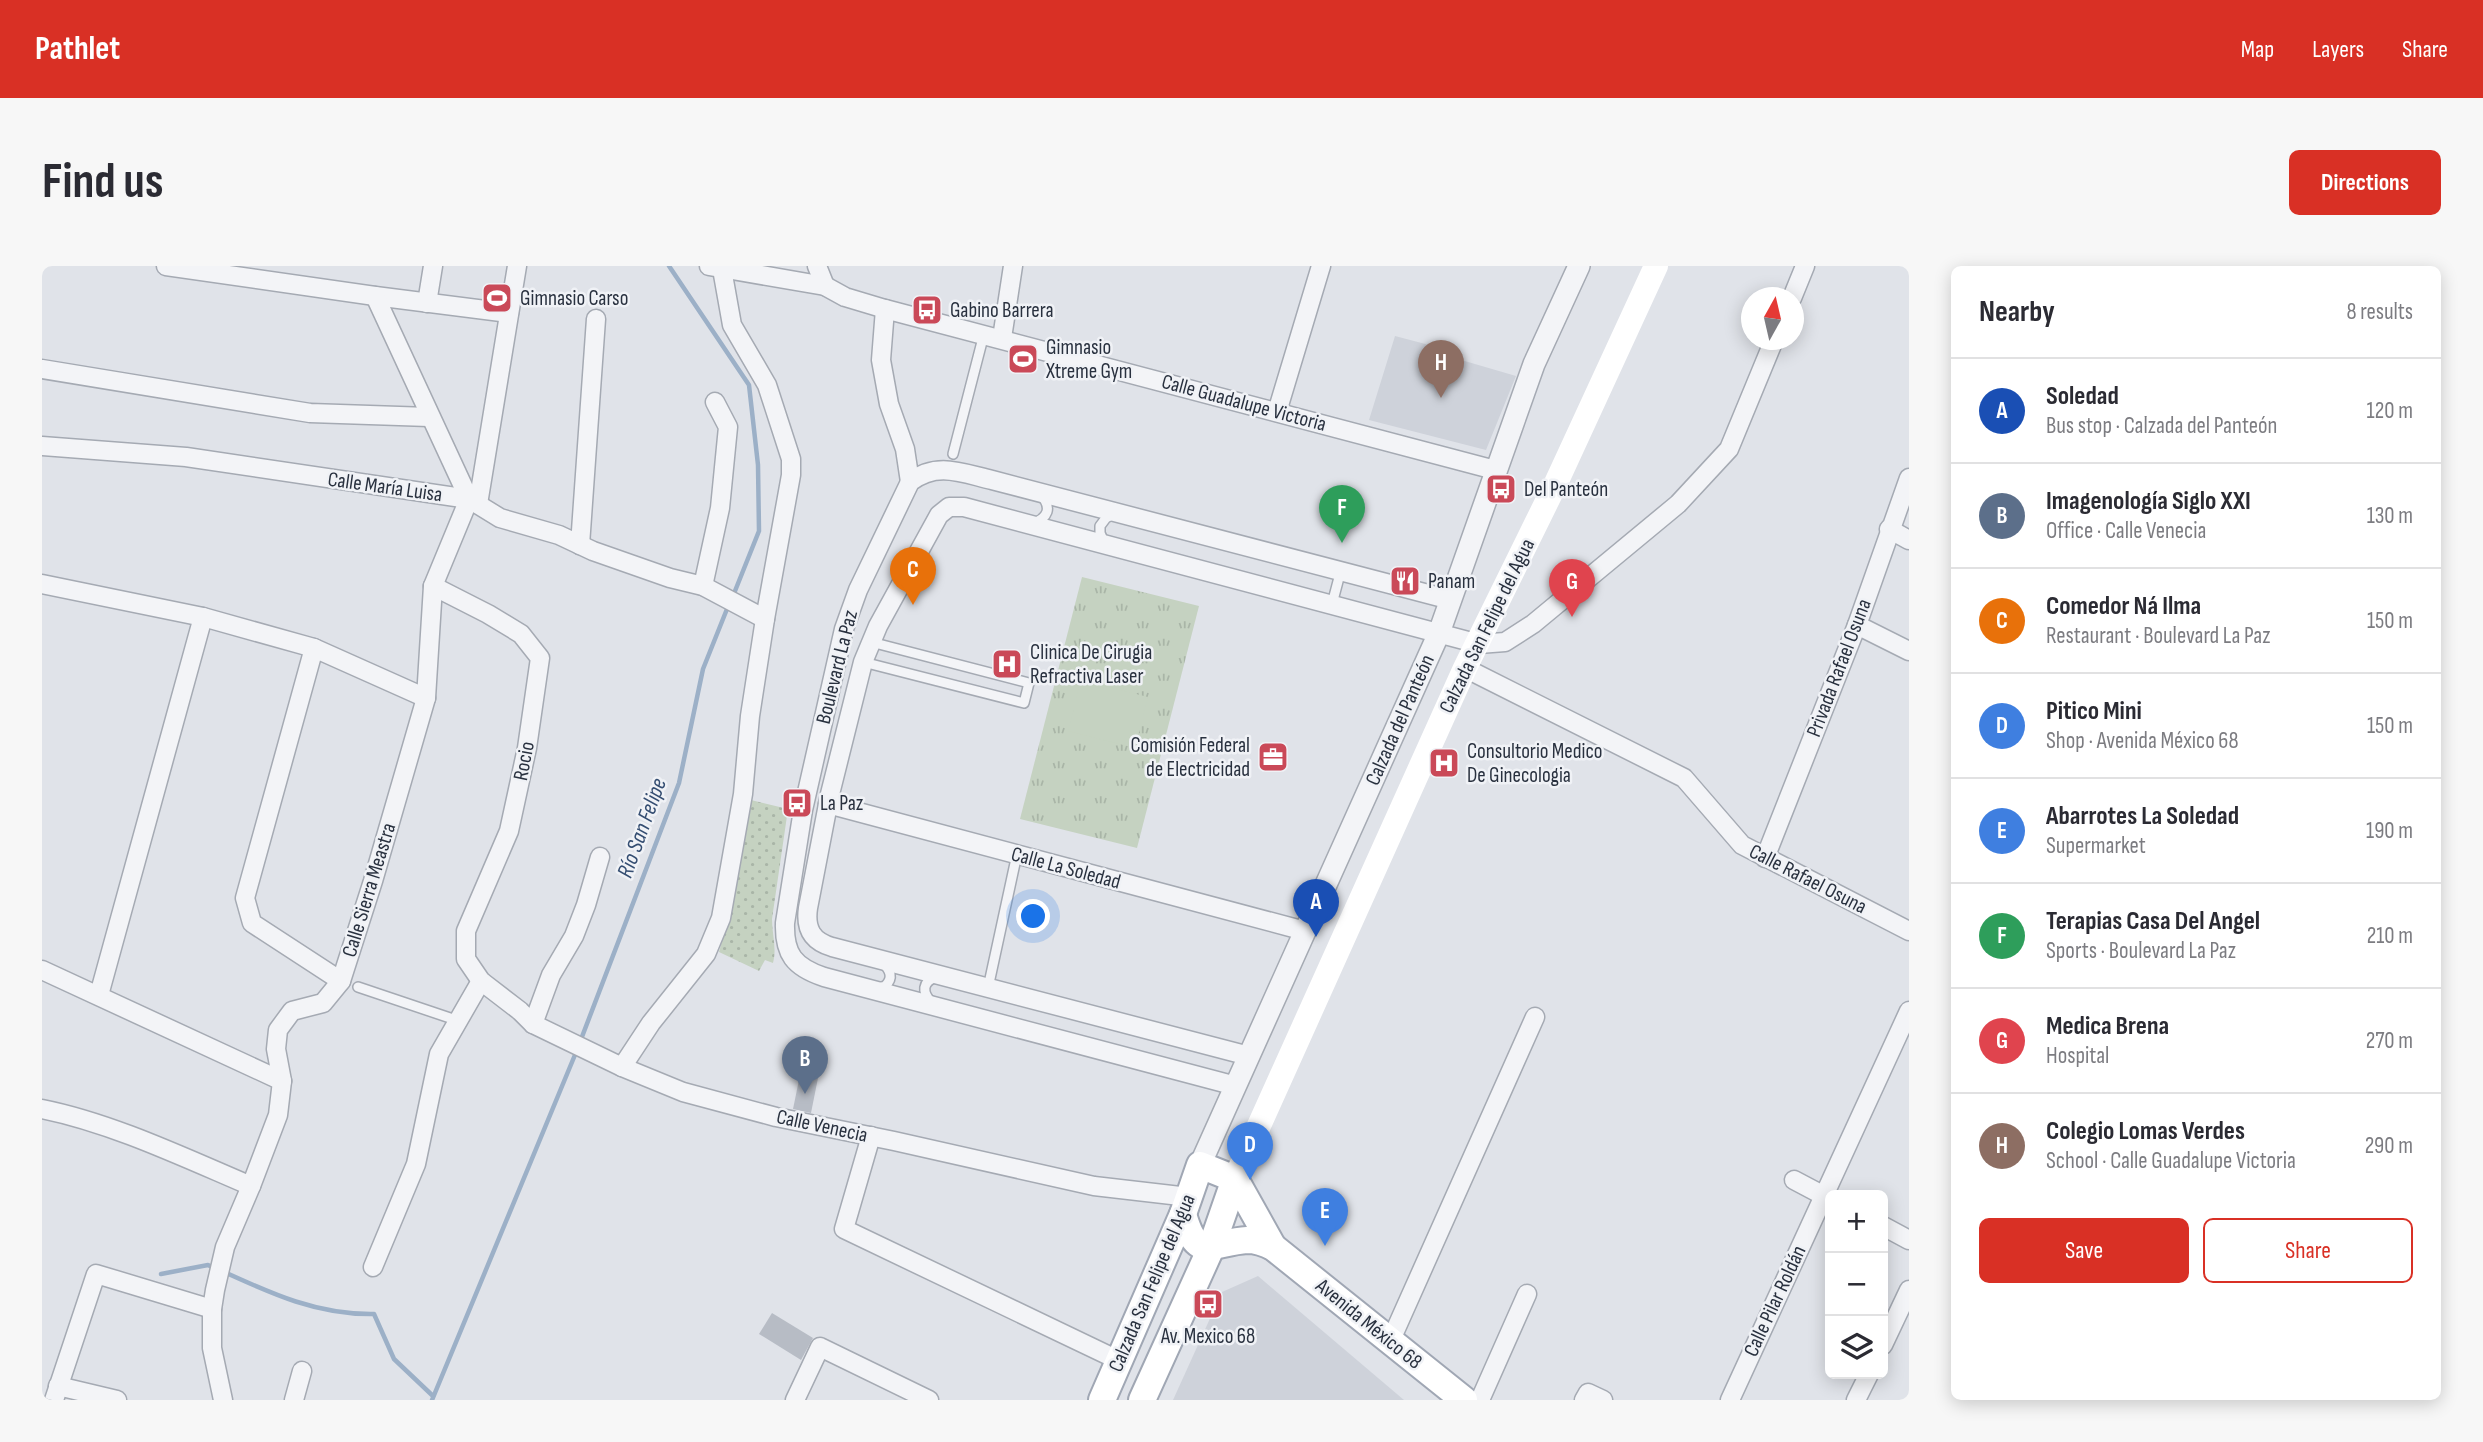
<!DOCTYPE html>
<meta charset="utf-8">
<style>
:root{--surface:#fff;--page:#f7f7f7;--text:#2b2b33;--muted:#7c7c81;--line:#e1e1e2;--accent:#d93025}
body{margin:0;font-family:"Sofia Sans Condensed",sans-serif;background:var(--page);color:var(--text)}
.controls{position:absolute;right:21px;bottom:21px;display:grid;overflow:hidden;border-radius:10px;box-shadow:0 4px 18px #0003}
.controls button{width:63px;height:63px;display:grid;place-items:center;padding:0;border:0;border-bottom:2px solid var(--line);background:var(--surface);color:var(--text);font:35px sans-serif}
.compass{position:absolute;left:1699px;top:21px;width:63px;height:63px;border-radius:50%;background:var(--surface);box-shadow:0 4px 18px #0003;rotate:8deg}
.you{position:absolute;left:992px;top:651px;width:24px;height:24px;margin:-18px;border:5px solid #fff;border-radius:50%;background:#1a73e8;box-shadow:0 0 0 10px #1a73e833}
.badge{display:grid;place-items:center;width:46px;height:46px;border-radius:50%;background:var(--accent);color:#fff;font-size:23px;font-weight:700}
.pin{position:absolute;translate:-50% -58px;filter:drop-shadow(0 2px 4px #0008)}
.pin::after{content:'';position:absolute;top:37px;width:24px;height:21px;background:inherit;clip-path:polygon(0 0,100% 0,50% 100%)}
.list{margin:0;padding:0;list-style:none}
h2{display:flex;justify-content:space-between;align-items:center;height:91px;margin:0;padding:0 28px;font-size:30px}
h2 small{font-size:23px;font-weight:400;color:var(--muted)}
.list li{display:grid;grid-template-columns:46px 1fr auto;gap:21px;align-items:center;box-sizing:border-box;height:105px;padding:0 28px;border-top:2px solid var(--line)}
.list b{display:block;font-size:26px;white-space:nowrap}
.list p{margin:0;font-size:23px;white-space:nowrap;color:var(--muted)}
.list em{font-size:23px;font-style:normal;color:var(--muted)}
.actions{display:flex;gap:14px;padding:21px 28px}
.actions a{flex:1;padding:16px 0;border:2px solid var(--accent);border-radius:10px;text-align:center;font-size:24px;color:var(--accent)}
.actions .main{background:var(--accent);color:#fff}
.icon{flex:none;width:38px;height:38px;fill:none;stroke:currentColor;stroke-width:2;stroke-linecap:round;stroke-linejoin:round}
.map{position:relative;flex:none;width:1867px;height:1134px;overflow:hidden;border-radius:10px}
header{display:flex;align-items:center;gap:42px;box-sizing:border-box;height:98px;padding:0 35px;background:var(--accent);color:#fff}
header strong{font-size:33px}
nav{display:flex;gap:38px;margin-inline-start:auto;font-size:24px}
.intro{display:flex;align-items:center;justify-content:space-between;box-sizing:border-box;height:168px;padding:0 42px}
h1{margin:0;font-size:49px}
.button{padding:18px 32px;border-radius:10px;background:var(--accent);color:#fff;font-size:24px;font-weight:700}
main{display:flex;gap:42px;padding:0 42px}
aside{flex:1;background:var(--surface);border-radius:10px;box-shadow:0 4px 18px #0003}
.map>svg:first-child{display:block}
.built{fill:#ced2da}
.grass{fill:url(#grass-dots)}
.park{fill:url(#park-tufts)}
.pitch{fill:#c5d2c1}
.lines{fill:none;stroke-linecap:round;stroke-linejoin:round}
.stream{stroke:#9cb0c7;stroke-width:4.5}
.building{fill:#b7bcc5}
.service-casing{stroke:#a5aab3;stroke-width:12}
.minor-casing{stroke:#a5aab3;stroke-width:21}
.tertiary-casing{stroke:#a5aab3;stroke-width:24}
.primary-casing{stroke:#a0a7b4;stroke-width:30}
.service{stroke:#f3f4f7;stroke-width:9}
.minor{stroke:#f3f4f7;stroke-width:18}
.tertiary{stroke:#f3f4f7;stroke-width:21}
.secondary{stroke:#fff;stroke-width:24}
.primary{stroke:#fff;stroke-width:26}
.labels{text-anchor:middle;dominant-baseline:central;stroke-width:5;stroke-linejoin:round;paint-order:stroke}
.poi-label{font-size:21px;fill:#29313f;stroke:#f0f2f6;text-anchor:start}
.street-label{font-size:21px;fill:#29313f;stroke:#f0f2f6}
.water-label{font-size:23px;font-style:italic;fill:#354e72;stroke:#f0f2f6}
</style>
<header>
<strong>Pathlet</strong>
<nav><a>Map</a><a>Layers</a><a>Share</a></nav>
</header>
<div class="intro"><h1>Find us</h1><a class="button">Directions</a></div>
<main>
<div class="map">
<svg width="1867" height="1134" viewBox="0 0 1867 1134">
<defs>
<pattern id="grass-dots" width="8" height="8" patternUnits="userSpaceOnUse" patternTransform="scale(1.75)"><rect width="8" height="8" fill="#c5d2c1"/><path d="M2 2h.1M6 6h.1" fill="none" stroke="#a9b5a7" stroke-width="1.8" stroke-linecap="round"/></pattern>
<pattern id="park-tufts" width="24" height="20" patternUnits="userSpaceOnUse" patternTransform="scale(1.75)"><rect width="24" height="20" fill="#c5d2c1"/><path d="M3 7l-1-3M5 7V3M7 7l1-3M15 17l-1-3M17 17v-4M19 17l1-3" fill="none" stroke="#a9b5a7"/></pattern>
</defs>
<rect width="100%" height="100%" fill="#e0e3e9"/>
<g class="built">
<path d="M1353,70L1410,85L1409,91L1474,110L1444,184L1327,154Z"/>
<path d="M1216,1010L1362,1134H1131L1180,1026Z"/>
</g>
<path class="grass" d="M705,533L746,543L730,653C730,669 735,682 731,697L723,694L717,705L677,686L688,646Z"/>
<path class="park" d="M1040,311L1157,340L1095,582L978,553Z"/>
<path class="pitch" d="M1039,414L1106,431L1093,482L1026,465Z"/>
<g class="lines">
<g class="stream">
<path d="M627,0L707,119L716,199L717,265L691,330"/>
<path d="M538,776L637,517L661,403L687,338"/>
<path d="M180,1005C230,1028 276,1049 332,1048L352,1093L391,1130"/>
<path d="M119,1008L166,999L172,1002"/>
<path d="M390,1134L535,784"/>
</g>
</g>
<g class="building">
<path d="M759,804L777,807L769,847L751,843Z"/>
<path d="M730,1047L771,1072L759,1094L717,1068Z"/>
</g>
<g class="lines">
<g class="service-casing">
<g id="service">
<path d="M911,188L942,68"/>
<path d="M990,258C1006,252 1011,242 998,228"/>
<path d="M1062,276L1058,267V260L1064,252L1072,248"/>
<path d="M1290,338L1299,304"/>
<path d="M821,396L982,437L987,417L829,376"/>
<path d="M316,721L417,755"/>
<path d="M836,722L843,720C852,712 848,704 841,697"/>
<path d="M946,722L975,588"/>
<path d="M889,736C880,726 880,716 894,711"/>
</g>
</g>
<g class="minor-casing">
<g id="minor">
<path d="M124,0L333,30L467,47"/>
<path d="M667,0L783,20L803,31L843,43L1453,204"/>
<path d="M775,0L783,20"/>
<path d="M1750,32L1763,0"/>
<path d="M385,37L391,0"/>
<path d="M843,43L839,94L847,138L863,183L868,216"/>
<path d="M960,72L971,0"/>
<path d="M0,103L268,147L387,151"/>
<path d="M1235,146L1279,0"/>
<path d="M0,180L144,191L427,233L458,252L517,269L551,285L628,312L661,320L723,353"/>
<path d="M436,238L475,0"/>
<path d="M1847,263L1867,274"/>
<path d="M538,279L554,53"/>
<path d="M0,318L161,351L272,382L384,432"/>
<path d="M391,320L446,348L479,368L498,392L485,482L467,565L424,665V693L439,715L478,745L491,758L580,801L641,826L734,851L852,875L1052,920L1147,931"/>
<path d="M661,320L678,242L686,161L673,136"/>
<path d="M1815,359L1867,385"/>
<path d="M272,382L203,632L210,657L299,715"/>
<path d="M1423,402L1642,512L1700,579L1867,665"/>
<path d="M786,538L1263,665"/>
<path d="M1723,592L1815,359L1867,212"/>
<path d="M0,704L240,815"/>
<path d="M57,729L161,351"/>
<path d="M491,758L509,709L532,670L544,639L558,591"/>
<path d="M1207,790L790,681C770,675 763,663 766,642L788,528L821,396L836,360L897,249L907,241H922L1437,378L1463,376L1491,358L1636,238L1687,183L1732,74"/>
<path d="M580,801L609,757L664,688L679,652L701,528L708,450L723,353L749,209V193L725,119L690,59L680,3"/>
<path d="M1194,820L782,711C752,701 742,688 743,657L761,544L802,363L816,324L868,216C895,195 920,207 950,214L1409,334"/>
<path d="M0,843C70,857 143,892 209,920"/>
<path d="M829,870L802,963L1078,1095"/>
<path d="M1752,914L1788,933"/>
<path d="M1841,960L1867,974"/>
<path d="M331,1001L374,898L397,788L439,715"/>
<path d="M1348,1076L1493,751"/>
<path d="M1841,1079L1867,1024"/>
<path d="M16,1120L75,1134"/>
<path d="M12,1134L54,1008L170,1043"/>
<path d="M181,1134L170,1082V1043L173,1024L183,981L209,920L236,849L240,815L234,783L236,764L250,745L281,737L299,715L331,615L384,432L391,320L427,233L333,30"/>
<path d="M252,1134L260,1105"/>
<path d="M753,1134L778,1081L887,1134"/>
<path d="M1438,1134L1485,1028"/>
<path d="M1542,1134L1546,1127L1561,1134"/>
<path d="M1688,1134L1867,745"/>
<path d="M1814,1134L1827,1108"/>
</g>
</g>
<g class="tertiary-casing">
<path id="tertiary" d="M1158,899L1397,367L1492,98L1537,0"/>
</g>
<g class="primary-casing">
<g id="primary">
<path d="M1141,948C1155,998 1170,976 1205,974C1214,974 1223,977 1231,981L1422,1134"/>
<path d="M1060,1134L1141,948L1158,899L1193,913L1231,981"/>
<path d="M1100,1134L1169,982L1193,913"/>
</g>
</g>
<use href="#service" class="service"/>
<use href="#minor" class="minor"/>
<use href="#tertiary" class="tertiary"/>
<path class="secondary" d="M1193,913L1423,402L1514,217L1614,0"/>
<use href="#primary" class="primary"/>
</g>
<defs>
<g id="stadium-square" transform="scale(1.575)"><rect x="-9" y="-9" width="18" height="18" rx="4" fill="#ca4958" stroke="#f0f2f6"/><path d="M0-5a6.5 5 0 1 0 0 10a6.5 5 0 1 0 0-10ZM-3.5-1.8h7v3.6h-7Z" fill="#fff"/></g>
<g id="bus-square" transform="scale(1.575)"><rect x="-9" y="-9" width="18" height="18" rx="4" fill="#ca4958" stroke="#f0f2f6"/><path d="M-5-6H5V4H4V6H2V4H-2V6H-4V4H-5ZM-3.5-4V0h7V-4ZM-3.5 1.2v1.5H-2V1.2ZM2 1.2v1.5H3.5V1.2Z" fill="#fff"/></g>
<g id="restaurant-square" transform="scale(1.575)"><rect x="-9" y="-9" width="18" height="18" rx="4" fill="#ca4958" stroke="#f0f2f6"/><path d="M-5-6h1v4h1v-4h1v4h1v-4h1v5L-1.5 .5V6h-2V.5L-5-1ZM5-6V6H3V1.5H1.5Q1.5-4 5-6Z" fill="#fff"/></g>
<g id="hospital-square" transform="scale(1.575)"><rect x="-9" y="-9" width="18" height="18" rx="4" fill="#ca4958" stroke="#f0f2f6"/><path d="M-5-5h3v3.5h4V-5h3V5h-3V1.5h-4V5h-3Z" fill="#fff"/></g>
<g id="office-square" transform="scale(1.575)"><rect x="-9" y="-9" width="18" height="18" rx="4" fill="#ca4958" stroke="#f0f2f6"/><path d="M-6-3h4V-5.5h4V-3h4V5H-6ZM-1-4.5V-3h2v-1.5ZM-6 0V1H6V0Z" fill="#fff"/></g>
</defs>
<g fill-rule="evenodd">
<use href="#stadium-square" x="455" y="32"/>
<use href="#bus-square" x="885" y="44"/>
<use href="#stadium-square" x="981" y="93"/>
<use href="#bus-square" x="1459" y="223"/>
<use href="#restaurant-square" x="1363" y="315"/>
<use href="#hospital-square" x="965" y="398"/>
<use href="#office-square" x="1231" y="491"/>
<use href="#hospital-square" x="1402" y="497"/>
<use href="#bus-square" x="755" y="537"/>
<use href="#bus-square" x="1166" y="1038"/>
</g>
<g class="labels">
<g class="poi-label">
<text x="478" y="32">Gimnasio Carso</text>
<text x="908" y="44">Gabino Barrera</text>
<text x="1004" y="81">Gimnasio<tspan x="1004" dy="24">Xtreme Gym</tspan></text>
<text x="1482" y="223">Del Panteón</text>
<text x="1386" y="315">Panam</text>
<text x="988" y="386">Clinica De Cirugia<tspan x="988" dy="24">Refractiva Laser</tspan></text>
<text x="1208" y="479" text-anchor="end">Comisión Federal<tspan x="1208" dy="24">de Electricidad</tspan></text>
<text x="1425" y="485">Consultorio Medico<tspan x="1425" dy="24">De Ginecologia</tspan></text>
<text x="778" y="537">La Paz</text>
<text x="1166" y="1070" text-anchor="middle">Av. Mexico 68</text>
</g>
<g class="street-label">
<text transform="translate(1202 137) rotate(15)">Calle Guadalupe Victoria</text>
<text transform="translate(343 221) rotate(8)">Calle María Luisa</text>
<text transform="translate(1445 360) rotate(-64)">Calzada San Felipe del Agua</text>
<text transform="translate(795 401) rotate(-76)">Boulevard La Paz</text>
<text transform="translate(1797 402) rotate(-69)">Privada Rafael Osuna</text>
<text transform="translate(1358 454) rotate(-66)">Calzada del Panteón</text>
<text transform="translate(482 495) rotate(-79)">Rocio</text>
<text transform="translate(1024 602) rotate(15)">Calle La Soledad</text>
<text transform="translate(1766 613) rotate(27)">Calle Rafael Osuna</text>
<text transform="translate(327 624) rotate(-73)">Calle Sierra Meastra</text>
<text transform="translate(780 860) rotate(12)">Calle Venecia</text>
<text transform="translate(1110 1017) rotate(-67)">Calzada San Felipe del Agua</text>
<text transform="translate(1733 1035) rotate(-65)">Calle Pilar Roldán</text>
<text transform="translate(1327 1058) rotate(39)">Avenida México 68</text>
</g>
<g class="water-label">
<text transform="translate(600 562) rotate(-70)">Río San Felipe</text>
</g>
</g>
</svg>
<div class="controls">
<button>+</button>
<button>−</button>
<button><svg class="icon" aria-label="layers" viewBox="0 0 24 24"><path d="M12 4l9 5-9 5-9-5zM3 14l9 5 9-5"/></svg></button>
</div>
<svg class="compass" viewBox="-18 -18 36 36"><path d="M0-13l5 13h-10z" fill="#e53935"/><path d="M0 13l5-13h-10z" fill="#7c7c81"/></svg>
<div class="you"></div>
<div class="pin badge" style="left:1274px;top:671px;background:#1a4fb4">A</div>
<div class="pin badge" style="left:763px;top:828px;background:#5c6f8a">B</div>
<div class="pin badge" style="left:871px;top:339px;background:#e8710a">C</div>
<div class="pin badge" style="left:1208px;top:914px;background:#3f7fe0">D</div>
<div class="pin badge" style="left:1283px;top:980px;background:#3f7fe0">E</div>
<div class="pin badge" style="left:1300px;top:277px;background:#2e9e5b">F</div>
<div class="pin badge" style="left:1530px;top:351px;background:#e0444e">G</div>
<div class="pin badge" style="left:1399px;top:132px;background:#8d6e63">H</div>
</div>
<aside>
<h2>Nearby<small>8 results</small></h2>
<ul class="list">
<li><span class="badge" style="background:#1a4fb4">A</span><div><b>Soledad</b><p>Bus stop · Calzada del Panteón</p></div><em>120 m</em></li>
<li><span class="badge" style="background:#5c6f8a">B</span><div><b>Imagenología Siglo XXI</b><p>Office · Calle Venecia</p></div><em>130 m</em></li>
<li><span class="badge" style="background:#e8710a">C</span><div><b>Comedor Ná Ilma</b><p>Restaurant · Boulevard La Paz</p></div><em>150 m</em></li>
<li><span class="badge" style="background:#3f7fe0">D</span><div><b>Pitico Mini</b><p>Shop · Avenida México 68</p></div><em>150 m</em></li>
<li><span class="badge" style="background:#3f7fe0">E</span><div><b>Abarrotes La Soledad</b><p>Supermarket</p></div><em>190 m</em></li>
<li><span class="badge" style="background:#2e9e5b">F</span><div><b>Terapias Casa Del Angel</b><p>Sports · Boulevard La Paz</p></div><em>210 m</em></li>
<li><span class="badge" style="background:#e0444e">G</span><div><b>Medica Brena</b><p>Hospital</p></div><em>270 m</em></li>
<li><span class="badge" style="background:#8d6e63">H</span><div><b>Colegio Lomas Verdes</b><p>School · Calle Guadalupe Victoria</p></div><em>290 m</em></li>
</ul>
<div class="actions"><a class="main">Save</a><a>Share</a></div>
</aside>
</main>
